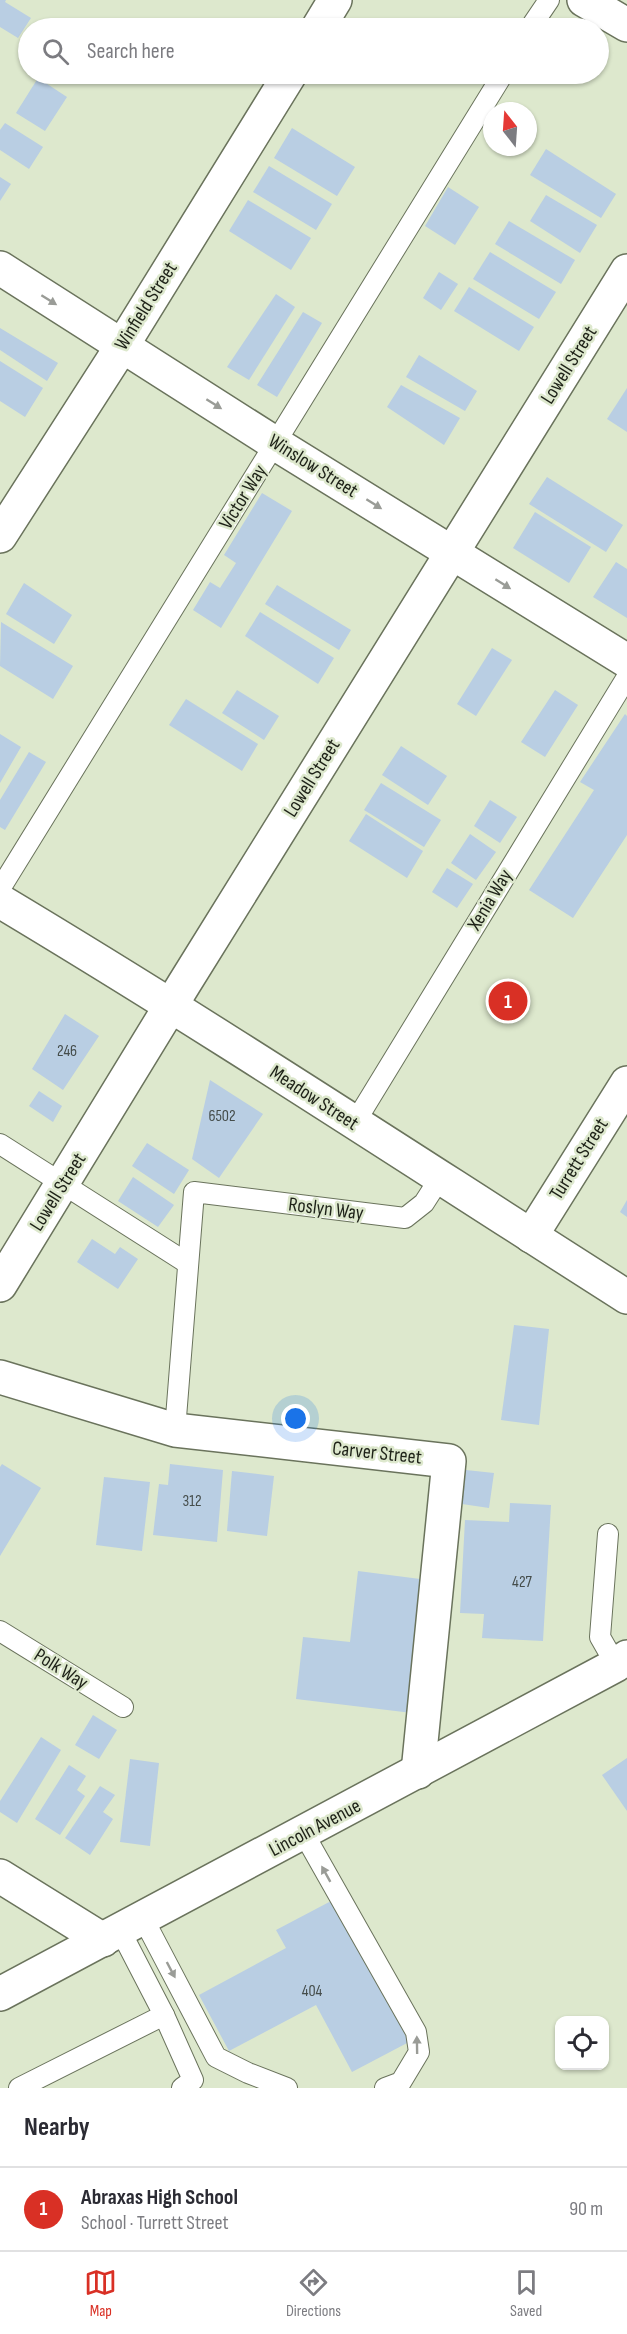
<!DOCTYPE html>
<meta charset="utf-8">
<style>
:root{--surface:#fff;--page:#f2f2f3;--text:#2b2b33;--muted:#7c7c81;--line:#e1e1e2;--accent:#d93025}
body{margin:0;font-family:"Sofia Sans Condensed",sans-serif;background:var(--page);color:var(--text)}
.controls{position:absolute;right:18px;bottom:18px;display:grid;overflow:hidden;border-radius:12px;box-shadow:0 2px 4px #0004}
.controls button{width:54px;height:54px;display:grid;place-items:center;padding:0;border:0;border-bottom:2px solid var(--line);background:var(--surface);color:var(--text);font:30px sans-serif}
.compass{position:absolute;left:483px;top:102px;width:54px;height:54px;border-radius:50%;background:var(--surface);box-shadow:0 2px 4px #0004;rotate:343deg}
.you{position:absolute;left:296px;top:1419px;width:21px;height:21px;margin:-15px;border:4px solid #fff;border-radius:50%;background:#1a73e8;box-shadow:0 0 0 9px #1a73e833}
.badge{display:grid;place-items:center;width:39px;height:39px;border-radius:50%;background:var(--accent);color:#fff;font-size:20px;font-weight:700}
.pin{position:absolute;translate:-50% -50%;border:3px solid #fff;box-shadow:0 2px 6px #0006}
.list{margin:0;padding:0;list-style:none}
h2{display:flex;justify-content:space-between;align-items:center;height:78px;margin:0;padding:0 24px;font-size:26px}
h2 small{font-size:20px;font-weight:400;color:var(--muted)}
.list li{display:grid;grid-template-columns:39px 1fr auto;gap:18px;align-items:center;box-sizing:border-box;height:84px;padding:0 24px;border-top:2px solid var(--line)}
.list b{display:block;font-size:22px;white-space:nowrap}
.list p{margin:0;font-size:20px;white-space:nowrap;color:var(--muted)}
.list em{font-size:20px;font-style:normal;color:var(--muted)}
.icon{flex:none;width:33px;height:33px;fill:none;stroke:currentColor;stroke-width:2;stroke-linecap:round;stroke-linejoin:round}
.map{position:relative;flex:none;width:627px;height:2088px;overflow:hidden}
.search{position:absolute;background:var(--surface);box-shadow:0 2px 4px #0004;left:18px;right:18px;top:18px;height:66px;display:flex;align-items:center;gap:15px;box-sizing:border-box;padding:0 21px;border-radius:33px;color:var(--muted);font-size:22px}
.sheet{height:162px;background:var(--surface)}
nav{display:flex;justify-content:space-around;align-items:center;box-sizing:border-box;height:84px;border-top:2px solid var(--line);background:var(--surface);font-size:16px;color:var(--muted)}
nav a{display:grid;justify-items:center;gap:3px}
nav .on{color:var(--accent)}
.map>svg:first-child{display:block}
.building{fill:#b9cee3}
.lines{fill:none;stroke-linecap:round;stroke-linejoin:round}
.lane-casing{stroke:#6a735c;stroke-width:22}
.street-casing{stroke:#6a735c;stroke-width:36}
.secondary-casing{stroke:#6a735c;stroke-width:36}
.lane{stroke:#fff;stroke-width:20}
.street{stroke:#fff;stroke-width:33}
.secondary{stroke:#fff;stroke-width:33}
.oneway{fill:#9a9c97}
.labels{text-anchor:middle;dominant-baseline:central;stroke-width:5;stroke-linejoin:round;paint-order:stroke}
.number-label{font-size:16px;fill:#454d4b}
.street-label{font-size:20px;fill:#1e2218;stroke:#dde8cd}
</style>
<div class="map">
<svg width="627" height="2088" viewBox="0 0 627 2088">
<rect width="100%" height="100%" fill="#dde8cd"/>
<g class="building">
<path d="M0,0H6L5,2L31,18L18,38L0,27Z"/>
<path d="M38,78L67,97L45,131L16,113Z"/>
<path d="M5,123L43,147L29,169L0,150V130Z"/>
<path d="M292,128L355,167L337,196L274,158Z"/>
<path d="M546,149L616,194L601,218L530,175Z"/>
<path d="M269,166L332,204L316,230L253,192Z"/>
<path d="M0,177L11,184L0,201Z"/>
<path d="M448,187L479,207L455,245L425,226Z"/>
<path d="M546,195L597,225L580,253L530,221Z"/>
<path d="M248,200L311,238L291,270L229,231Z"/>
<path d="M509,221L575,260L561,284L495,244Z"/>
<path d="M490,252L556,292L539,319L473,279Z"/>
<path d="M439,272L458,284L441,310L423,298Z"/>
<path d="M469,287L534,327L519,351L454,311Z"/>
<path d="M276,294L295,307L249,380L227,367Z"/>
<path d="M303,312L322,323L277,397L257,385Z"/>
<path d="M0,328L58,363L47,381L0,350Z"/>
<path d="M419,355L477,391L465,411L406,377Z"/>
<path d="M0,361L43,388L25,417L0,401Z"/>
<path d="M401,385L460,418L444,445L387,407Z"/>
<path d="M627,388V432L607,419Z"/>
<path d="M547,477L623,525L606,552L529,504Z"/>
<path d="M262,493L292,511L221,628L193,610L210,582L220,588L236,563L224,555Z"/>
<path d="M535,512L591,547L569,583L513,548Z"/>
<path d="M616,562L627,569V618L593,597Z"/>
<path d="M24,583L72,615L54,644L6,614Z"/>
<path d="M277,585L351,630L339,650L265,604Z"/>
<path d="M260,612L334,658L318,684L245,636Z"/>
<path d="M1,622L73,666L53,699L0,666Z"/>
<path d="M492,648L512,660L476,716L457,704Z"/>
<path d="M237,690L279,716L264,740L222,713Z"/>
<path d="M555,690L578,705L545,757L521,742Z"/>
<path d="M186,699L258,744L242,771L169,725Z"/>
<path d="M625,714L627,716V835L573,918L529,890L594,790L580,782Z"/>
<path d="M0,734L21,747L0,783Z"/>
<path d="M401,746L447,776L428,805L382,775Z"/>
<path d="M29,752L46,762L5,830L0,827V800Z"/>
<path d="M381,783L441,820L424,847L364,810Z"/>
<path d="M490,800L517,817L500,843L474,826Z"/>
<path d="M366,814L423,851L407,878L349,841Z"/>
<path d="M470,834L496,852L476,880L451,863Z"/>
<path d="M447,868L473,884L457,908L432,892Z"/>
<path d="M65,1014L99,1036L63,1090L32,1069Z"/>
<path d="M210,1080L263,1114L219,1178L192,1159Z"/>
<path d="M39,1091L62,1106L53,1122L29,1106Z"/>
<path d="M147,1143L189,1170L174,1194L132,1166Z"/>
<path d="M133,1177L174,1205L158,1227L118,1201Z"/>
<path d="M627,1200V1217L620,1212Z"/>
<path d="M92,1239L115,1254L120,1247L138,1259L118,1289L77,1262Z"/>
<path d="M514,1325L549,1329L539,1425L501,1420Z"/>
<path d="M2,1464L41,1488L0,1556V1467Z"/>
<path d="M170,1464L223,1470L217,1542L153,1535L159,1484L168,1485Z"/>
<path d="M466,1470L494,1473L489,1508L462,1504Z"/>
<path d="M232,1471L274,1476L267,1536L227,1531Z"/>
<path d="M104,1477L150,1482L142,1551L96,1545Z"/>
<path d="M510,1503L551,1505L543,1641L482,1638L484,1614L460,1613L465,1520L509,1522Z"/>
<path d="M358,1571L428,1580L412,1713L296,1699L303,1637L350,1642Z"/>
<path d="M93,1715L117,1730L99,1759L75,1745Z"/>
<path d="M41,1737L61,1750L17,1823L0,1812V1801Z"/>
<path d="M627,1758V1811L602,1775Z"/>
<path d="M130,1759L159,1763L150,1846L120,1842Z"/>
<path d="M69,1765L86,1776L77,1790L85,1796L60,1835L35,1819Z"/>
<path d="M100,1786L115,1795L103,1812L113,1819L90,1855L65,1838Z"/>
<path d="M333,1900L409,2042L352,2072L316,2005L229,2051L199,1995L286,1948L276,1930Z"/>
</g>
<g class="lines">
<g class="lane-casing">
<g id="lane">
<path d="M530,28L549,0"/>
<path d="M0,889L503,74"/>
<path d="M354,1124L627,677"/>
<path d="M0,1144L187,1263"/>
<path d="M175,1430L194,1192L405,1218L424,1203L440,1178"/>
<path d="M608,1534L600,1637L616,1665"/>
<path d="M0,1631L123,1707"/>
<path d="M304,1834L416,2032L419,2052L401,2082L385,2088"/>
<path d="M143,1918L216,2057L248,2073L287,2088"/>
<path d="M164,2015L193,2080L182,2088"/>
<path d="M19,2088L164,2015L120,1930"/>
</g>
</g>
<g class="street-casing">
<g id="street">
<path d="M584,0L627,25"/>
<path d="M318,28L335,0"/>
<path d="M0,268L276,444L627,661"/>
<path d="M0,536L122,346L290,74"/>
<path d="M0,901C212,1028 418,1164 627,1297"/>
<path d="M531,1236L627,1083"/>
<path d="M0,1285L184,984L627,271"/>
<path d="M0,1377L175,1430L449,1461L418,1772"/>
<path d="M0,1876L103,1940"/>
</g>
</g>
<g class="secondary-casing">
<path id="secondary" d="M0,1994L616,1665L627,1657"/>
</g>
<use href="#lane" class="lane"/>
<use href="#street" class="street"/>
<use href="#secondary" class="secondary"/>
</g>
<defs><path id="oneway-solid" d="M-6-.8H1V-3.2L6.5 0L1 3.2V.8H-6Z" transform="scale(1.5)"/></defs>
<g class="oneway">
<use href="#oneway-solid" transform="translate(49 300) rotate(32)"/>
<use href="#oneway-solid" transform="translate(214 404) rotate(32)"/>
<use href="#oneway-solid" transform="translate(374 504) rotate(32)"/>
<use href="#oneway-solid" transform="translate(503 584) rotate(32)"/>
<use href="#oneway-solid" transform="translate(326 1874) rotate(-119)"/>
<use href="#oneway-solid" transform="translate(171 1970) rotate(62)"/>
<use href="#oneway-solid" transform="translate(417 2045) rotate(-91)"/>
</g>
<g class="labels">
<g class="number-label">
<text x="67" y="1051">246</text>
<text x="222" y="1116">6502</text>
<text x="192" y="1501">312</text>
<text x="522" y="1582">427</text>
<text x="312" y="1991">404</text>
</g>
<g class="street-label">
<text transform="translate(146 306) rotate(-58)">Winfield Street</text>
<text transform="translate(569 365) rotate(-58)">Lowell Street</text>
<text transform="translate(313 466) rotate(32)">Winslow Street</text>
<text transform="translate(243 497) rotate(-58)">Victor Way</text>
<text transform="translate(312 778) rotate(-58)">Lowell Street</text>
<text transform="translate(490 900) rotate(-59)">Xenia Way</text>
<text transform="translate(314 1098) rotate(33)">Meadow Street</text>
<text transform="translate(579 1159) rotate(-58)">Turrett Street</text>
<text transform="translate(58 1192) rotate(-58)">Lowell Street</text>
<text transform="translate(326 1209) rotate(7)">Roslyn Way</text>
<text transform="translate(377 1453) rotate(6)">Carver Street</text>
<text transform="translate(61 1669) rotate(32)">Polk Way</text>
<text transform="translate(315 1828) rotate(-28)">Lincoln Avenue</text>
</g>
</g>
</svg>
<div class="controls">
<button><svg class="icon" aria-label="locate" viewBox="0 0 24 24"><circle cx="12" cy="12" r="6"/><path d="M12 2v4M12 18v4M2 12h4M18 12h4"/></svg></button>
</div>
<svg class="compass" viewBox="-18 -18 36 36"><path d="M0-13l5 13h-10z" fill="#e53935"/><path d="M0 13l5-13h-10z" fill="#7c7c81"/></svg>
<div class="you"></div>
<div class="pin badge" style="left:508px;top:1001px">1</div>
<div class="search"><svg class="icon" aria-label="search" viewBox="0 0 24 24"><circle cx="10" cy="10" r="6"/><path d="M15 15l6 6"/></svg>Search here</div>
</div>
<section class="sheet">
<h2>Nearby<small></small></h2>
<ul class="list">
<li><span class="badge">1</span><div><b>Abraxas High School</b><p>School · Turrett Street</p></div><em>90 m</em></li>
</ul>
</section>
<nav>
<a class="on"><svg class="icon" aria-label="map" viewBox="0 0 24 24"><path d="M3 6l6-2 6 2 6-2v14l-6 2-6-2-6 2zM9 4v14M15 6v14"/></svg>Map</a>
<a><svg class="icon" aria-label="directions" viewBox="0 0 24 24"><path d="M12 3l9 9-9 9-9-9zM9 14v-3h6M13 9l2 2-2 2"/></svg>Directions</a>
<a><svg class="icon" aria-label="saved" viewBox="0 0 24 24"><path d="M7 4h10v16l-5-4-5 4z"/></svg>Saved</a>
</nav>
